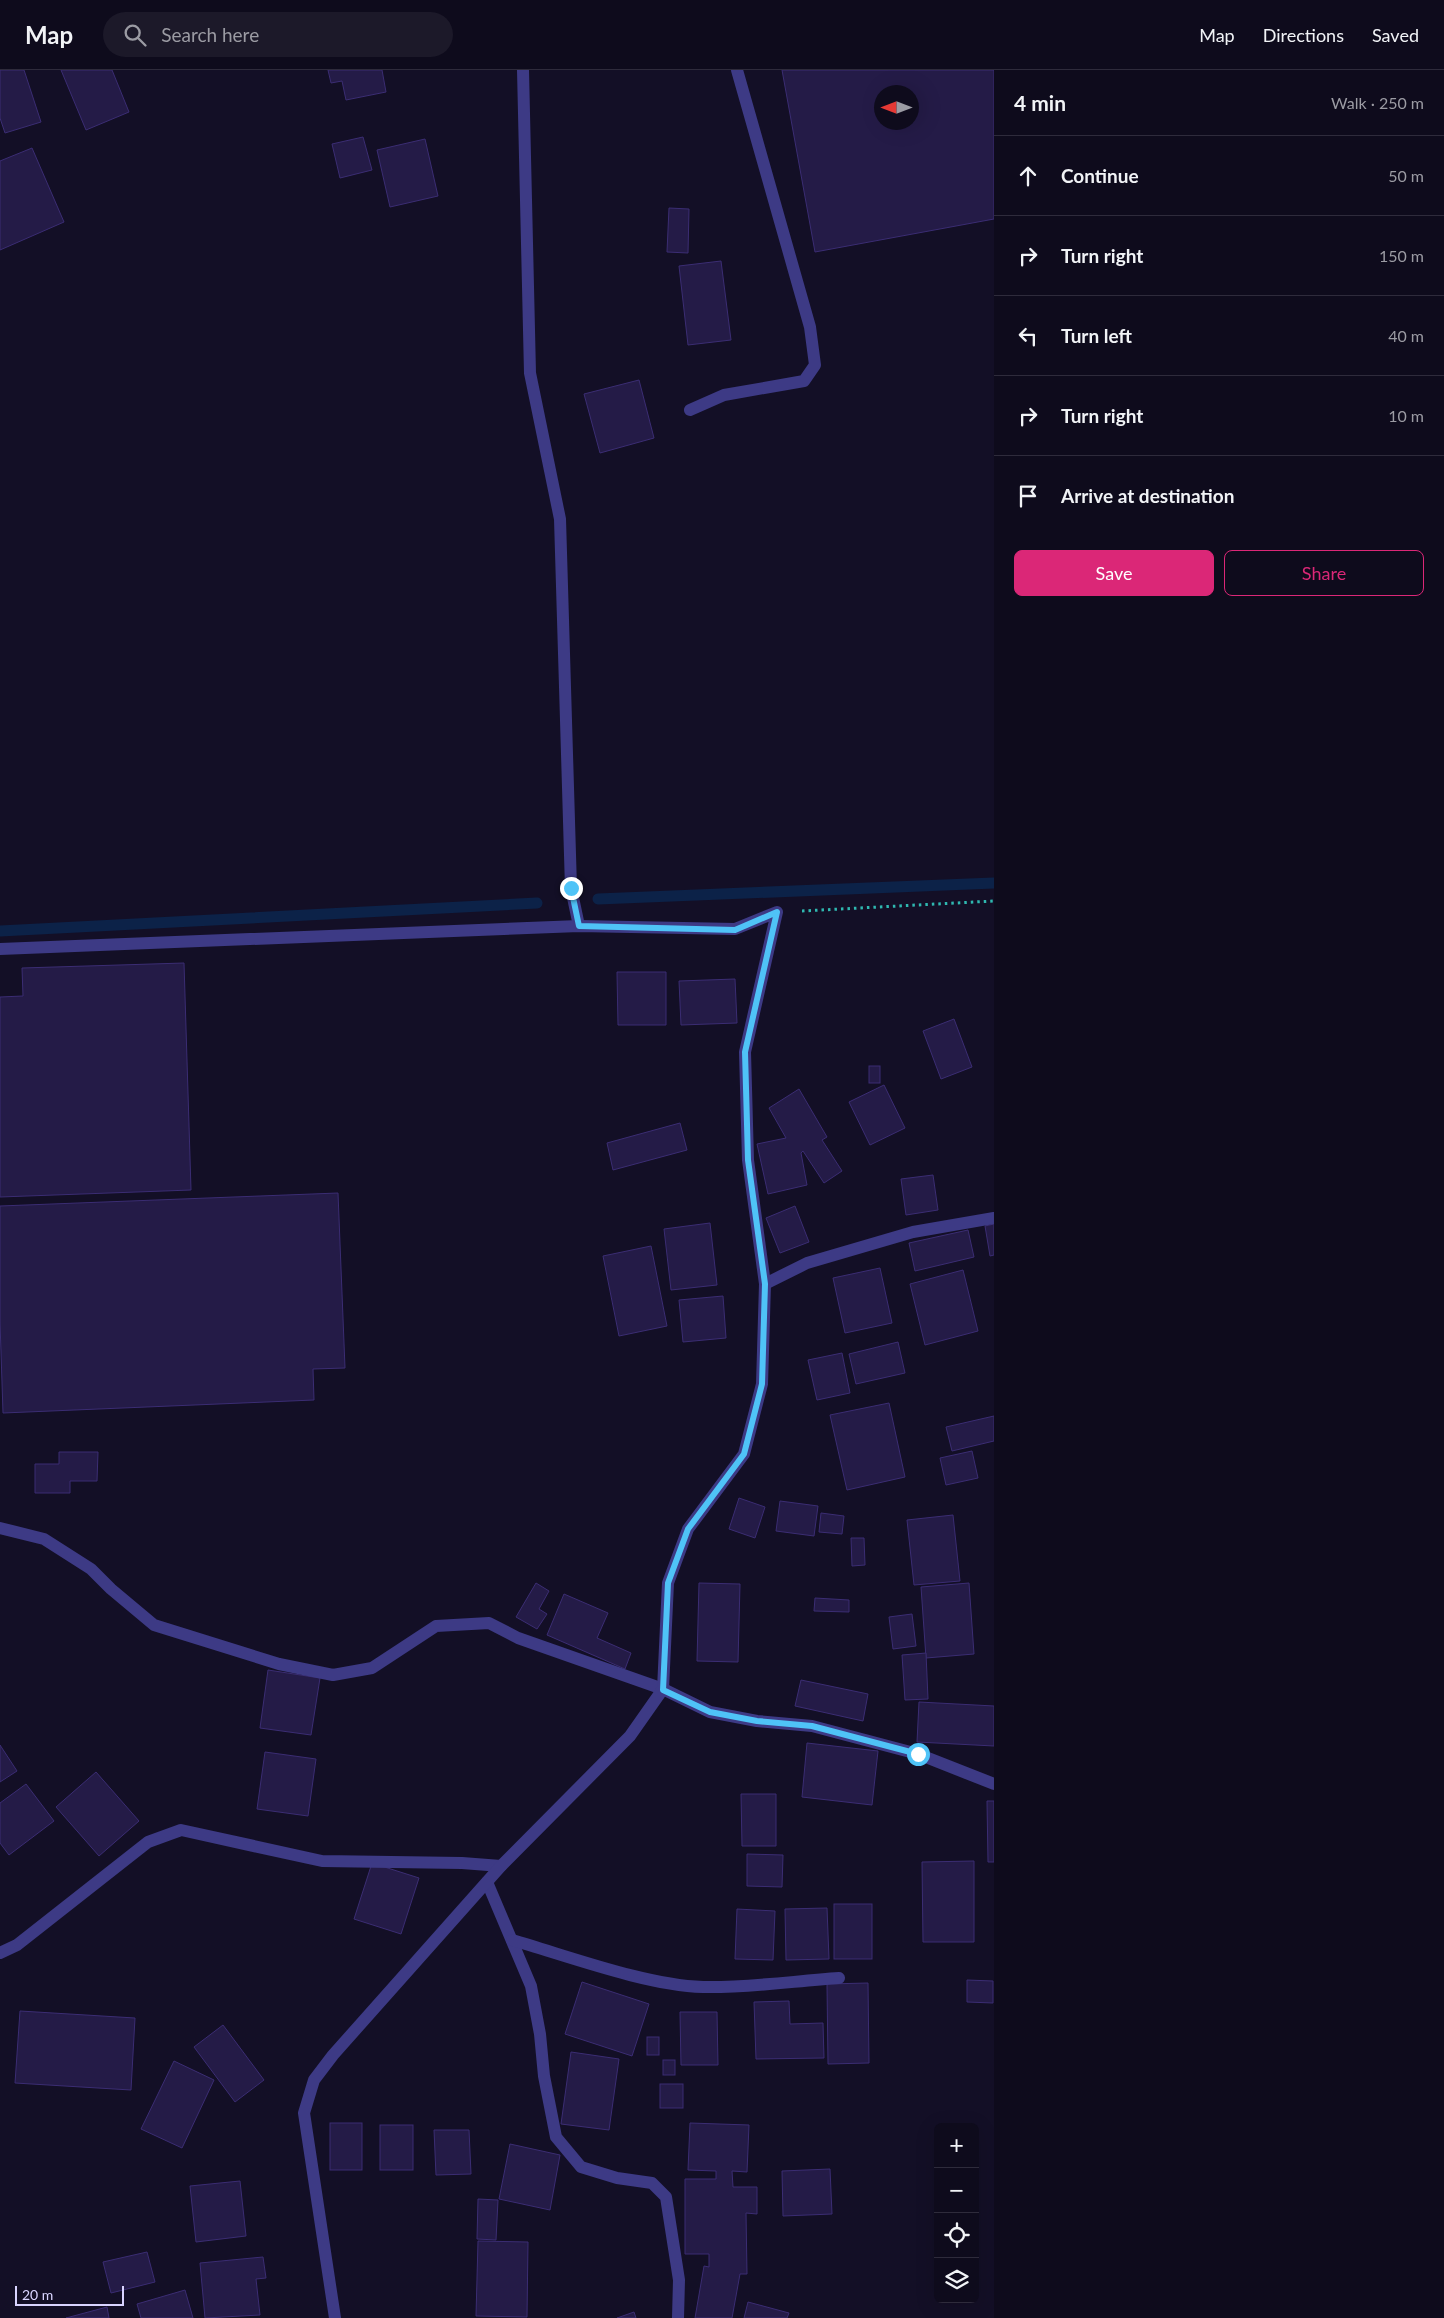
<!DOCTYPE html>
<meta charset="utf-8">
<style>
:root{--surface:#0e0b1c;--page:#1c1929;--text:#f1f3f6;--muted:#9b9ba3;--line:#2e2b3b;--accent:#db2777}
body{margin:0;font-family:Lato,sans-serif;background:var(--page);color:var(--text)}
.controls{position:absolute;right:15px;bottom:15px;display:grid;overflow:hidden;border-radius:8px;box-shadow:0 5px 20px #0002}
.controls button{width:45px;height:45px;display:grid;place-items:center;padding:0;border:0;border-bottom:1px solid var(--line);background:var(--surface);color:var(--text);font:25px sans-serif}
.compass{position:absolute;left:874px;top:15px;width:45px;height:45px;border-radius:50%;background:var(--surface);box-shadow:0 5px 20px #0002;rotate:270deg}
.scale{position:absolute;left:15px;bottom:12px;width:109px;box-sizing:border-box;padding-left:5px;border:2px solid #d9d4ff;border-top:0;font-size:14px;line-height:18px;white-space:nowrap;color:#d9d4ff;-webkit-text-stroke:4px #130f26;paint-order:stroke}
.stop{position:absolute;width:15px;height:15px;margin:-11px;border:4px solid #4fc3f7;border-radius:50%;background:#fff}
.stop.end{background:#4fc3f7;border-color:#fff;box-shadow:0 1px 5px #0008}
.list{margin:0;padding:0;list-style:none}
h2{display:flex;justify-content:space-between;align-items:center;height:65px;margin:0;padding:0 20px;font-size:21px}
h2 small{font-size:16px;font-weight:400;color:var(--muted)}
.list li{display:grid;grid-template-columns:32px 1fr auto;gap:15px;align-items:center;box-sizing:border-box;height:80px;padding:0 20px;border-top:1px solid var(--line)}
.list b{display:block;font-size:19px;white-space:nowrap}
.list em{font-size:16px;font-style:normal;color:var(--muted)}
.actions{display:flex;gap:10px;padding:15px 20px}
.actions a{flex:1;padding:11px 0;border:1px solid var(--accent);border-radius:8px;text-align:center;font-size:18px;color:var(--accent)}
.actions .main{background:var(--accent);color:#fff}
.icon{flex:none;width:28px;height:28px;fill:none;stroke:currentColor;stroke-width:2;stroke-linecap:round;stroke-linejoin:round}
.map{position:relative;flex:none;width:994px;height:2248px;overflow:hidden}
header{display:flex;align-items:center;gap:30px;box-sizing:border-box;height:70px;padding:0 25px;background:var(--surface);border-bottom:1px solid var(--line)}
header strong{font-size:24px}
nav{display:flex;gap:28px;margin-inline-start:auto;font-size:18px}
.search{width:350px;height:45px;background:var(--page);display:flex;align-items:center;gap:12px;box-sizing:border-box;padding:0 18px;border-radius:28px;color:var(--muted);font-size:19px}
main{display:flex}
aside{flex:1;background:var(--surface)}
.map>svg:first-child{display:block}
.lines{fill:none;stroke-linecap:round;stroke-linejoin:round}
.stream{stroke:#0c2248;stroke-width:11}
.building{fill:#241b47;stroke:#3b2d73;fill-rule:evenodd}
.path{stroke:#2fb8b0;stroke-width:3;stroke-dasharray:2.5 4;stroke-linecap:butt}
.lane{stroke:#3d3a85;stroke-width:12}
.street{stroke:#3d3a85;stroke-width:12}
.route{stroke:#4fc3f7;stroke-width:6}
</style>
<header>
<strong>Map</strong>
<div class="search"><svg class="icon" aria-label="search" viewBox="0 0 24 24"><circle cx="10" cy="10" r="6"/><path d="M15 15l6 6"/></svg>Search here</div>
<nav><a>Map</a><a>Directions</a><a>Saved</a></nav>
</header>
<main>
<div class="map">
<svg width="994" height="2248" viewBox="0 0 994 2248">
<rect width="100%" height="100%" fill="#130f26"/>
<g class="lines">
<g class="stream">
<path d="M598,829L994,813"/>
<path d="M0,861L537,833"/>
</g>
</g>
<g class="building">
<path d="M0,0H24L41,52L5,63L0,48Z"/>
<path d="M61,0H112L129,42L86,60Z"/>
<path d="M328,0H382L386,22L346,30L342,11L331,13Z"/>
<path d="M782,0H994V149L815,182ZM882,22H912V52H882Z"/>
<path d="M363,67L372,100L340,108L332,74Z"/>
<path d="M425,69L438,126L390,137L377,80Z"/>
<path d="M32,78L64,152L0,180V91Z"/>
<path d="M669,138L689,139L688,183L667,182Z"/>
<path d="M721,191L731,270L688,275L679,196Z"/>
<path d="M639,310L654,368L600,383L584,324Z"/>
<path d="M184,893L191,1120L0,1127V927L23,926L22,898Z"/>
<path d="M617,902H666V955H618Z"/>
<path d="M735,909L737,953L681,955L679,911Z"/>
<path d="M954,949L972,997L941,1009L923,961Z"/>
<rect x="869" y="996" width="11" height="17"/>
<path d="M884,1015L905,1058L870,1075L849,1032Z"/>
<path d="M799,1019L827,1067L822,1070L842,1101L824,1113L803,1081L801,1083L807,1115L768,1124L757,1074L786,1068L769,1038Z"/>
<path d="M680,1053L687,1080L613,1100L607,1073Z"/>
<path d="M933,1105L938,1140L906,1145L901,1109Z"/>
<path d="M338,1123L345,1298L313,1299L314,1330L3,1343L0,1252V1136Z"/>
<path d="M795,1136L809,1172L780,1183L766,1148Z"/>
<path d="M710,1153L717,1215L671,1220L664,1159Z"/>
<path d="M994,1154V1185L990,1186L985,1156Z"/>
<path d="M968,1160L974,1187L915,1201L909,1173Z"/>
<path d="M651,1176L667,1256L619,1266L603,1186Z"/>
<path d="M880,1198L892,1253L845,1263L833,1208Z"/>
<path d="M963,1200L978,1261L925,1275L910,1214Z"/>
<path d="M723,1226L726,1268L683,1272L679,1230Z"/>
<path d="M898,1272L905,1303L856,1314L849,1284Z"/>
<path d="M842,1283L850,1323L817,1330L808,1290Z"/>
<path d="M889,1333L905,1407L847,1420L830,1345Z"/>
<path d="M994,1346V1371L952,1381L946,1357Z"/>
<path d="M972,1381L978,1408L946,1415L940,1388Z"/>
<path d="M59,1382H98L97,1411H70V1423H35V1394H59Z"/>
<path d="M739,1428L765,1437L755,1468L729,1459Z"/>
<path d="M780,1431L818,1436L814,1466L776,1461Z"/>
<path d="M821,1443L844,1446L842,1464L819,1462Z"/>
<path d="M953,1445L960,1511L914,1515L907,1450Z"/>
<path d="M851,1468H864L865,1495L852,1496Z"/>
<path d="M536,1513L549,1521L539,1539L547,1544L537,1559L516,1547Z"/>
<path d="M699,1513L740,1514L738,1592L697,1591Z"/>
<path d="M969,1513L974,1584L926,1588L921,1517Z"/>
<path d="M564,1524L608,1543L597,1568L631,1583L625,1599L547,1565Z"/>
<path d="M815,1528L849,1530V1542L814,1541Z"/>
<path d="M912,1544L916,1576L893,1579L889,1547Z"/>
<path d="M926,1583L928,1629L905,1630L902,1585Z"/>
<path d="M268,1600L320,1608L311,1665L260,1658Z"/>
<path d="M801,1610L868,1624L863,1651L795,1636Z"/>
<path d="M919,1632L994,1636V1676L917,1672Z"/>
<path d="M807,1673L878,1681L872,1735L802,1727Z"/>
<path d="M0,1675L17,1701L0,1712Z"/>
<path d="M265,1682L316,1689L308,1746L257,1739Z"/>
<path d="M96,1702L139,1751L99,1786L56,1737Z"/>
<path d="M26,1714L54,1751L9,1785L0,1773V1733Z"/>
<path d="M741,1724H776V1776H742Z"/>
<path d="M987,1731H994V1792H988Z"/>
<path d="M747,1784L783,1785L782,1817L747,1816Z"/>
<path d="M974,1791V1872H923L922,1792Z"/>
<path d="M372,1793L419,1808L401,1864L354,1849Z"/>
<rect x="834" y="1834" width="38" height="55"/>
<path d="M827,1838L829,1889L786,1890L785,1839Z"/>
<path d="M737,1839L775,1841L773,1890L735,1889Z"/>
<path d="M967,1910L993,1911V1933L967,1932Z"/>
<path d="M582,1912L649,1934L632,1986L565,1964Z"/>
<path d="M868,1913L869,1993L828,1994L827,1914Z"/>
<path d="M789,1931L790,1954L823,1953L824,1988L756,1989L754,1932Z"/>
<path d="M20,1941L135,1948L131,2020L15,2013Z"/>
<path d="M680,1942H717L718,1995H681Z"/>
<path d="M223,1955L264,2010L235,2032L194,1977Z"/>
<rect x="647" y="1967" width="12" height="18"/>
<path d="M571,1982L619,1989L609,2060L561,2054Z"/>
<rect x="663" y="1990" width="12" height="15"/>
<path d="M174,1991L214,2010L182,2078L141,2059Z"/>
<rect x="660" y="2014" width="23" height="24"/>
<rect x="330" y="2053" width="32" height="47"/>
<path d="M690,2053L749,2055L747,2102L732,2101L733,2117H757V2144L746,2143L747,2204H740L732,2248H695L704,2196L709,2197V2184H685V2109H716V2101L688,2100Z"/>
<rect x="380" y="2055" width="33" height="45"/>
<path d="M434,2060H469L471,2104L436,2105Z"/>
<path d="M510,2074L560,2085L550,2140L499,2129Z"/>
<path d="M830,2099L832,2144L783,2146L782,2101Z"/>
<path d="M240,2111L246,2166L196,2172L190,2116Z"/>
<path d="M478,2129L498,2130L496,2170L477,2169Z"/>
<path d="M478,2171L528,2172L527,2247L476,2246Z"/>
<path d="M147,2182L155,2212L111,2223L103,2192Z"/>
<path d="M263,2187L266,2208L256,2209L260,2245L205,2248L200,2193Z"/>
<path d="M185,2220L193,2248H141L137,2234Z"/>
<path d="M748,2232L789,2243L787,2248H744Z"/>
<path d="M107,2237L109,2248H66Z"/>
<path d="M634,2242L636,2248H617Z"/>
</g>
<g class="lines">
<path class="path" d="M802,841L994,831"/>
<g class="lane">
<path d="M765,1214L807,1193L913,1162L994,1148"/>
<path d="M0,1458L44,1469L91,1499L111,1519L154,1555L279,1594L333,1605L372,1598L436,1556L489,1553L518,1568L663,1619L710,1642L757,1651L812,1656L918,1684L994,1714"/>
<path d="M487,1812L531,1916L540,1964L544,2006L556,2067L581,2097L617,2108L652,2113L666,2127L679,2210L678,2248"/>
<path d="M512,1870C568,1886 645,1915 703,1917C748,1918 794,1911 839,1908"/>
<path d="M0,1883L17,1875L148,1772L181,1760L322,1791L462,1793L501,1796"/>
</g>
<g class="street">
<path d="M523,0L530,303L560,449L571,818L579,856"/>
<path d="M690,340L724,325L804,311L815,295L810,257L737,0"/>
<path d="M0,879L579,856L735,859L777,842L745,982L748,1090L765,1214L762,1314L744,1384L688,1459L668,1513L663,1619L630,1666L501,1796L333,1985L314,2010L304,2043L335,2248"/>
</g>
</g>
<g class="lines">
<path class="route" d="M571,818L579,856L735,860L777,842L745,982L748,1090L765,1214L762,1314L744,1384L688,1459L668,1513L663,1620L710,1642L757,1651L812,1656L918,1684"/>
</g>
</svg>
<div class="controls">
<button>+</button>
<button>−</button>
<button><svg class="icon" aria-label="locate" viewBox="0 0 24 24"><circle cx="12" cy="12" r="6"/><path d="M12 2v4M12 18v4M2 12h4M18 12h4"/></svg></button>
<button><svg class="icon" aria-label="layers" viewBox="0 0 24 24"><path d="M12 4l9 5-9 5-9-5zM3 14l9 5 9-5"/></svg></button>
</div>
<svg class="compass" viewBox="-18 -18 36 36"><path d="M0-13l5 13h-10z" fill="#e53935"/><path d="M0 13l5-13h-10z" fill="#9b9ba3"/></svg>
<div class="scale">20 m</div>
<div class="stop" style="left:918px;top:1684px"></div>
<div class="stop end" style="left:571px;top:818px"></div>
</div>
<aside>
<h2>4 min<small>Walk · 250 m</small></h2>
<ul class="list">
<li><svg class="icon" aria-label="ahead" viewBox="0 0 24 24"><path d="M12 20V5M6 11l6-6 6 6"/></svg><div><b>Continue</b></div><em>50 m</em></li>
<li><svg class="icon" aria-label="right" viewBox="0 0 24 24"><path d="M7 20v-9h11M14 6l5 5-5 5"/></svg><div><b>Turn right</b></div><em>150 m</em></li>
<li><svg class="icon" aria-label="left" viewBox="0 0 24 24"><path d="M17 20v-9H6M10 6l-5 5 5 5"/></svg><div><b>Turn left</b></div><em>40 m</em></li>
<li><svg class="icon" aria-label="right" viewBox="0 0 24 24"><path d="M7 20v-9h11M14 6l5 5-5 5"/></svg><div><b>Turn right</b></div><em>10 m</em></li>
<li><svg class="icon" aria-label="arrive" viewBox="0 0 24 24"><path d="M6 21V4h12l-3 4 3 4H6"/></svg><div><b>Arrive at destination</b></div></li>
</ul>
<div class="actions"><a class="main">Save</a><a>Share</a></div>
</aside>
</main>
